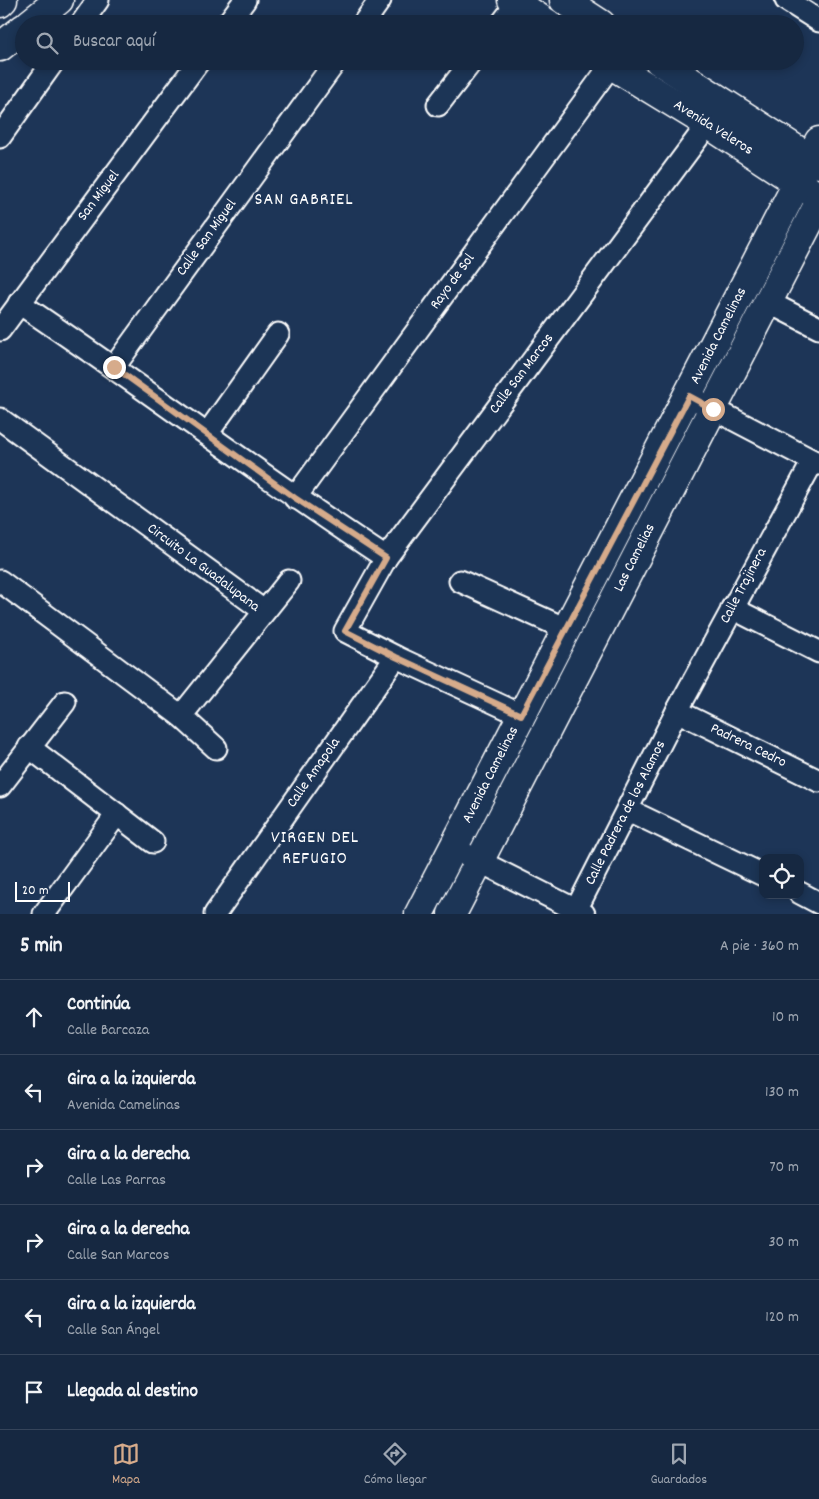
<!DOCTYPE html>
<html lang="es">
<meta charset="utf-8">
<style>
:root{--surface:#162841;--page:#1f3048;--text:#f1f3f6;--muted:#9ea6b1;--line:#35445a;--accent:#d6ab8b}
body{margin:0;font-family:Dekko,sans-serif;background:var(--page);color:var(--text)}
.controls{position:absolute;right:15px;bottom:15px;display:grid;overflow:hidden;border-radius:10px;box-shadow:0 2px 8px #0003}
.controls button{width:45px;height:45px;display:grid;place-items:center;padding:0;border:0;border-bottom:1px solid var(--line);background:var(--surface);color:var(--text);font:25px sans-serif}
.scale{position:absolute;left:15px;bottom:12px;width:55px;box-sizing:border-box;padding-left:5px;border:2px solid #fff;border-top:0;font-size:14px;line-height:18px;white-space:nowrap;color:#fff;-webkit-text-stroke:4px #1d3557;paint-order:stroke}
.stop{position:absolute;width:15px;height:15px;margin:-11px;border:4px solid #d6ab8b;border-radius:50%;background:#fff}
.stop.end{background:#d6ab8b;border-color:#fff;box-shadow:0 1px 5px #0008}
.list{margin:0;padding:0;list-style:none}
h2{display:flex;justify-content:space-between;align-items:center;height:65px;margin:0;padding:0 20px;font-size:21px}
h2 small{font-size:16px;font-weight:400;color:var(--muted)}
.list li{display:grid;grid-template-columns:32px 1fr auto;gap:15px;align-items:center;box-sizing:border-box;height:75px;padding:0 20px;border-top:1px solid var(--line)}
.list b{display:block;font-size:19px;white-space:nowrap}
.list p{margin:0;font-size:16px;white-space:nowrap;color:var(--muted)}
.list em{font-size:16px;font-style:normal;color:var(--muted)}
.icon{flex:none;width:28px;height:28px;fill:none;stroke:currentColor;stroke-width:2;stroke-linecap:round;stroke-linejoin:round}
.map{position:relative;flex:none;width:819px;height:914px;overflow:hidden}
.search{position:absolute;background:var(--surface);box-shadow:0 2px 8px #0003;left:15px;right:15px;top:15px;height:55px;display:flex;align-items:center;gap:12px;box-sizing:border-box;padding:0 18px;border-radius:28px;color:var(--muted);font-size:19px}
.sheet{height:515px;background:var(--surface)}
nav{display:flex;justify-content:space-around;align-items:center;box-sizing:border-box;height:70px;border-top:1px solid var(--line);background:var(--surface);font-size:14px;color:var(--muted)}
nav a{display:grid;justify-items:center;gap:2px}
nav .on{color:var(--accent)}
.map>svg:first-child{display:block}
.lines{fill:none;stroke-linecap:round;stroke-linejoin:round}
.street-casing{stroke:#fff;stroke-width:25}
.secondary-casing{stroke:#fff;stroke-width:31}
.street{stroke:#1d3557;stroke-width:21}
.secondary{stroke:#1d3557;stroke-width:28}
.route{stroke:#d6ab8b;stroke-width:6}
.labels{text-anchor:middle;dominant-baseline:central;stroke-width:5;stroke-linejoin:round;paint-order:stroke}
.street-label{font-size:15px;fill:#fff;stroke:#1d3557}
.quarter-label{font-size:18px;letter-spacing:1px;fill:#fff;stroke:#1d3557}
</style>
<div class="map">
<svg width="819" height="914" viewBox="0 0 819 914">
<rect width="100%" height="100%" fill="#1d3557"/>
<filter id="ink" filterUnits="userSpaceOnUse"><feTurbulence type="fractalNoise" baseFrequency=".02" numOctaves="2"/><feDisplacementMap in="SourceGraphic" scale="10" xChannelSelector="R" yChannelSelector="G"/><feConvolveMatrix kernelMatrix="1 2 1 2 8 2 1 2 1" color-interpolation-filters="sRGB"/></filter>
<g filter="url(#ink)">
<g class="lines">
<g class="street-casing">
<g id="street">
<path d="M786,0L819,21"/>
<path d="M81,24L98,0"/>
<path d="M227,24L245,0"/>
<path d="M363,24L380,0"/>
<path d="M501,24L517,3"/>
<path d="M438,105L472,61"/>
<path d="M0,137L54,61"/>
<path d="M768,302L819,328"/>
<path d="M19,303C143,386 261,476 386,558"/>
<path d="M0,330L199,61"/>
<path d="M114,367L336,61"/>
<path d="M700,402L819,464"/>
<path d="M0,419L264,611"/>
<path d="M207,434L278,334"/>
<path d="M295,498L611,65"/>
<path d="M0,581L181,716L216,748"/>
<path d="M460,581L566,629"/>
<path d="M732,608L819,652"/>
<path d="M677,711L819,781"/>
<path d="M521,715L396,657L345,631L386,558L708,124"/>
<path d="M181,716L289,581"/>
<path d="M29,747L153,842"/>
<path d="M0,786L65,702"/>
<path d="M628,810L763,875"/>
<path d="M453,848L584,914"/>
<path d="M800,893L819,903"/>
<path d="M44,914L117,814"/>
<path d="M215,914L396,657"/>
<path d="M574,914L677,711L813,461"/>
</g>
</g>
<g class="secondary-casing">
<g id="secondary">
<path d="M512,0L548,24"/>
<path d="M564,0L601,24"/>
<path d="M0,3L3,0"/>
<path d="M29,24L59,0"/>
<path d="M0,47L24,28"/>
<path d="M605,61L708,124L813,193"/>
<path d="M659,61L819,164"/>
<path d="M419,914L819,141"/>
<path d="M452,914L819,203"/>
</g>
</g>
<use href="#street" class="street"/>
<use href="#secondary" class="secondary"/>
</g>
</g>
<g class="lines" filter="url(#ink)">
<path class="route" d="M114,367L295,498L386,558L345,631L396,657L521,715L689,396L713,409"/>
</g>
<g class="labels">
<g class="street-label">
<text transform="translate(713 128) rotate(32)">Avenida Veleros</text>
<text transform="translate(99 196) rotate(-53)">San Miguel</text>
<text transform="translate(207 238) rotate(-54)">Calle San Miguel</text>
<text transform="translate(453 282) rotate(-54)">Rayo de Sol</text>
<text transform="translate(719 336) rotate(-63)">Avenida Camelinas</text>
<text transform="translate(522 374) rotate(-53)">Calle San Marcos</text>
<text transform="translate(635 558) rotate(-63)">Las Camelias</text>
<text transform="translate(203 568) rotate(37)">Circuito La Guadalupana</text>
<text transform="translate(744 586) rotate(-62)">Calle Trajinera</text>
<text transform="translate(748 746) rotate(26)">Padrera Cedro</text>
<text transform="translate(314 773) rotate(-55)">Calle Amapola</text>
<text transform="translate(491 775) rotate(-63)">Avenida Camelinas</text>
<text transform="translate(626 813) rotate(-63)">Calle Padrera de los Alamos</text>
</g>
<g class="quarter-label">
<text x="304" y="200">SAN GABRIEL</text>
<text x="315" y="838">VIRGEN DEL<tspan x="315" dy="21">REFUGIO</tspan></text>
</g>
</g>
</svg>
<div class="controls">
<button><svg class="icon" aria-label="locate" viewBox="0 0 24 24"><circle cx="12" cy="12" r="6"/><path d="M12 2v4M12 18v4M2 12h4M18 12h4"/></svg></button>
</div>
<div class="scale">20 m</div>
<div class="stop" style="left:713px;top:409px"></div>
<div class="stop end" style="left:114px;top:367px"></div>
<div class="search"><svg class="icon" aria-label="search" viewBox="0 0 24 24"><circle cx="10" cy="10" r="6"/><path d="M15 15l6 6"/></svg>Buscar aquí</div>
</div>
<section class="sheet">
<h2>5 min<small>A pie · 360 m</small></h2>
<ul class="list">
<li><svg class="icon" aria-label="ahead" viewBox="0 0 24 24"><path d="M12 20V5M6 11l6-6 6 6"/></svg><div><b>Continúa</b><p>Calle Barcaza</p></div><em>10 m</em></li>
<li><svg class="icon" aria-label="left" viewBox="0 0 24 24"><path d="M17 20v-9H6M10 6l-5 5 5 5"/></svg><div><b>Gira a la izquierda</b><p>Avenida Camelinas</p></div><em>130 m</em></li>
<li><svg class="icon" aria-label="right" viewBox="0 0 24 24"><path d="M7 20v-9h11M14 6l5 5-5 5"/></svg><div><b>Gira a la derecha</b><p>Calle Las Parras</p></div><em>70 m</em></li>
<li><svg class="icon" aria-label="right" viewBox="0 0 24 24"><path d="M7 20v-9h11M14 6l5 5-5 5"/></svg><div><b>Gira a la derecha</b><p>Calle San Marcos</p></div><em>30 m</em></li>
<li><svg class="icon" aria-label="left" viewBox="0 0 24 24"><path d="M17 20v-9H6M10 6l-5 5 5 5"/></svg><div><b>Gira a la izquierda</b><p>Calle San Ángel</p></div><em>120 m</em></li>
<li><svg class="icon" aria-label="arrive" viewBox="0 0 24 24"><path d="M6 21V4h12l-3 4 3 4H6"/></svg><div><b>Llegada al destino</b></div></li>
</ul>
</section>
<nav>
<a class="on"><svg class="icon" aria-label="map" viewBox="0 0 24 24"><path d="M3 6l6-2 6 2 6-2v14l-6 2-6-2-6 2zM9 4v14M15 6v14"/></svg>Mapa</a>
<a><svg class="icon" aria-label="directions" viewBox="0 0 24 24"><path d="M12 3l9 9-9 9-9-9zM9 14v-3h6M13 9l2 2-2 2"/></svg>Cómo llegar</a>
<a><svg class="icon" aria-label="saved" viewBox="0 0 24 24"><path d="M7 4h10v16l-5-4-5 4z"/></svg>Guardados</a>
</nav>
